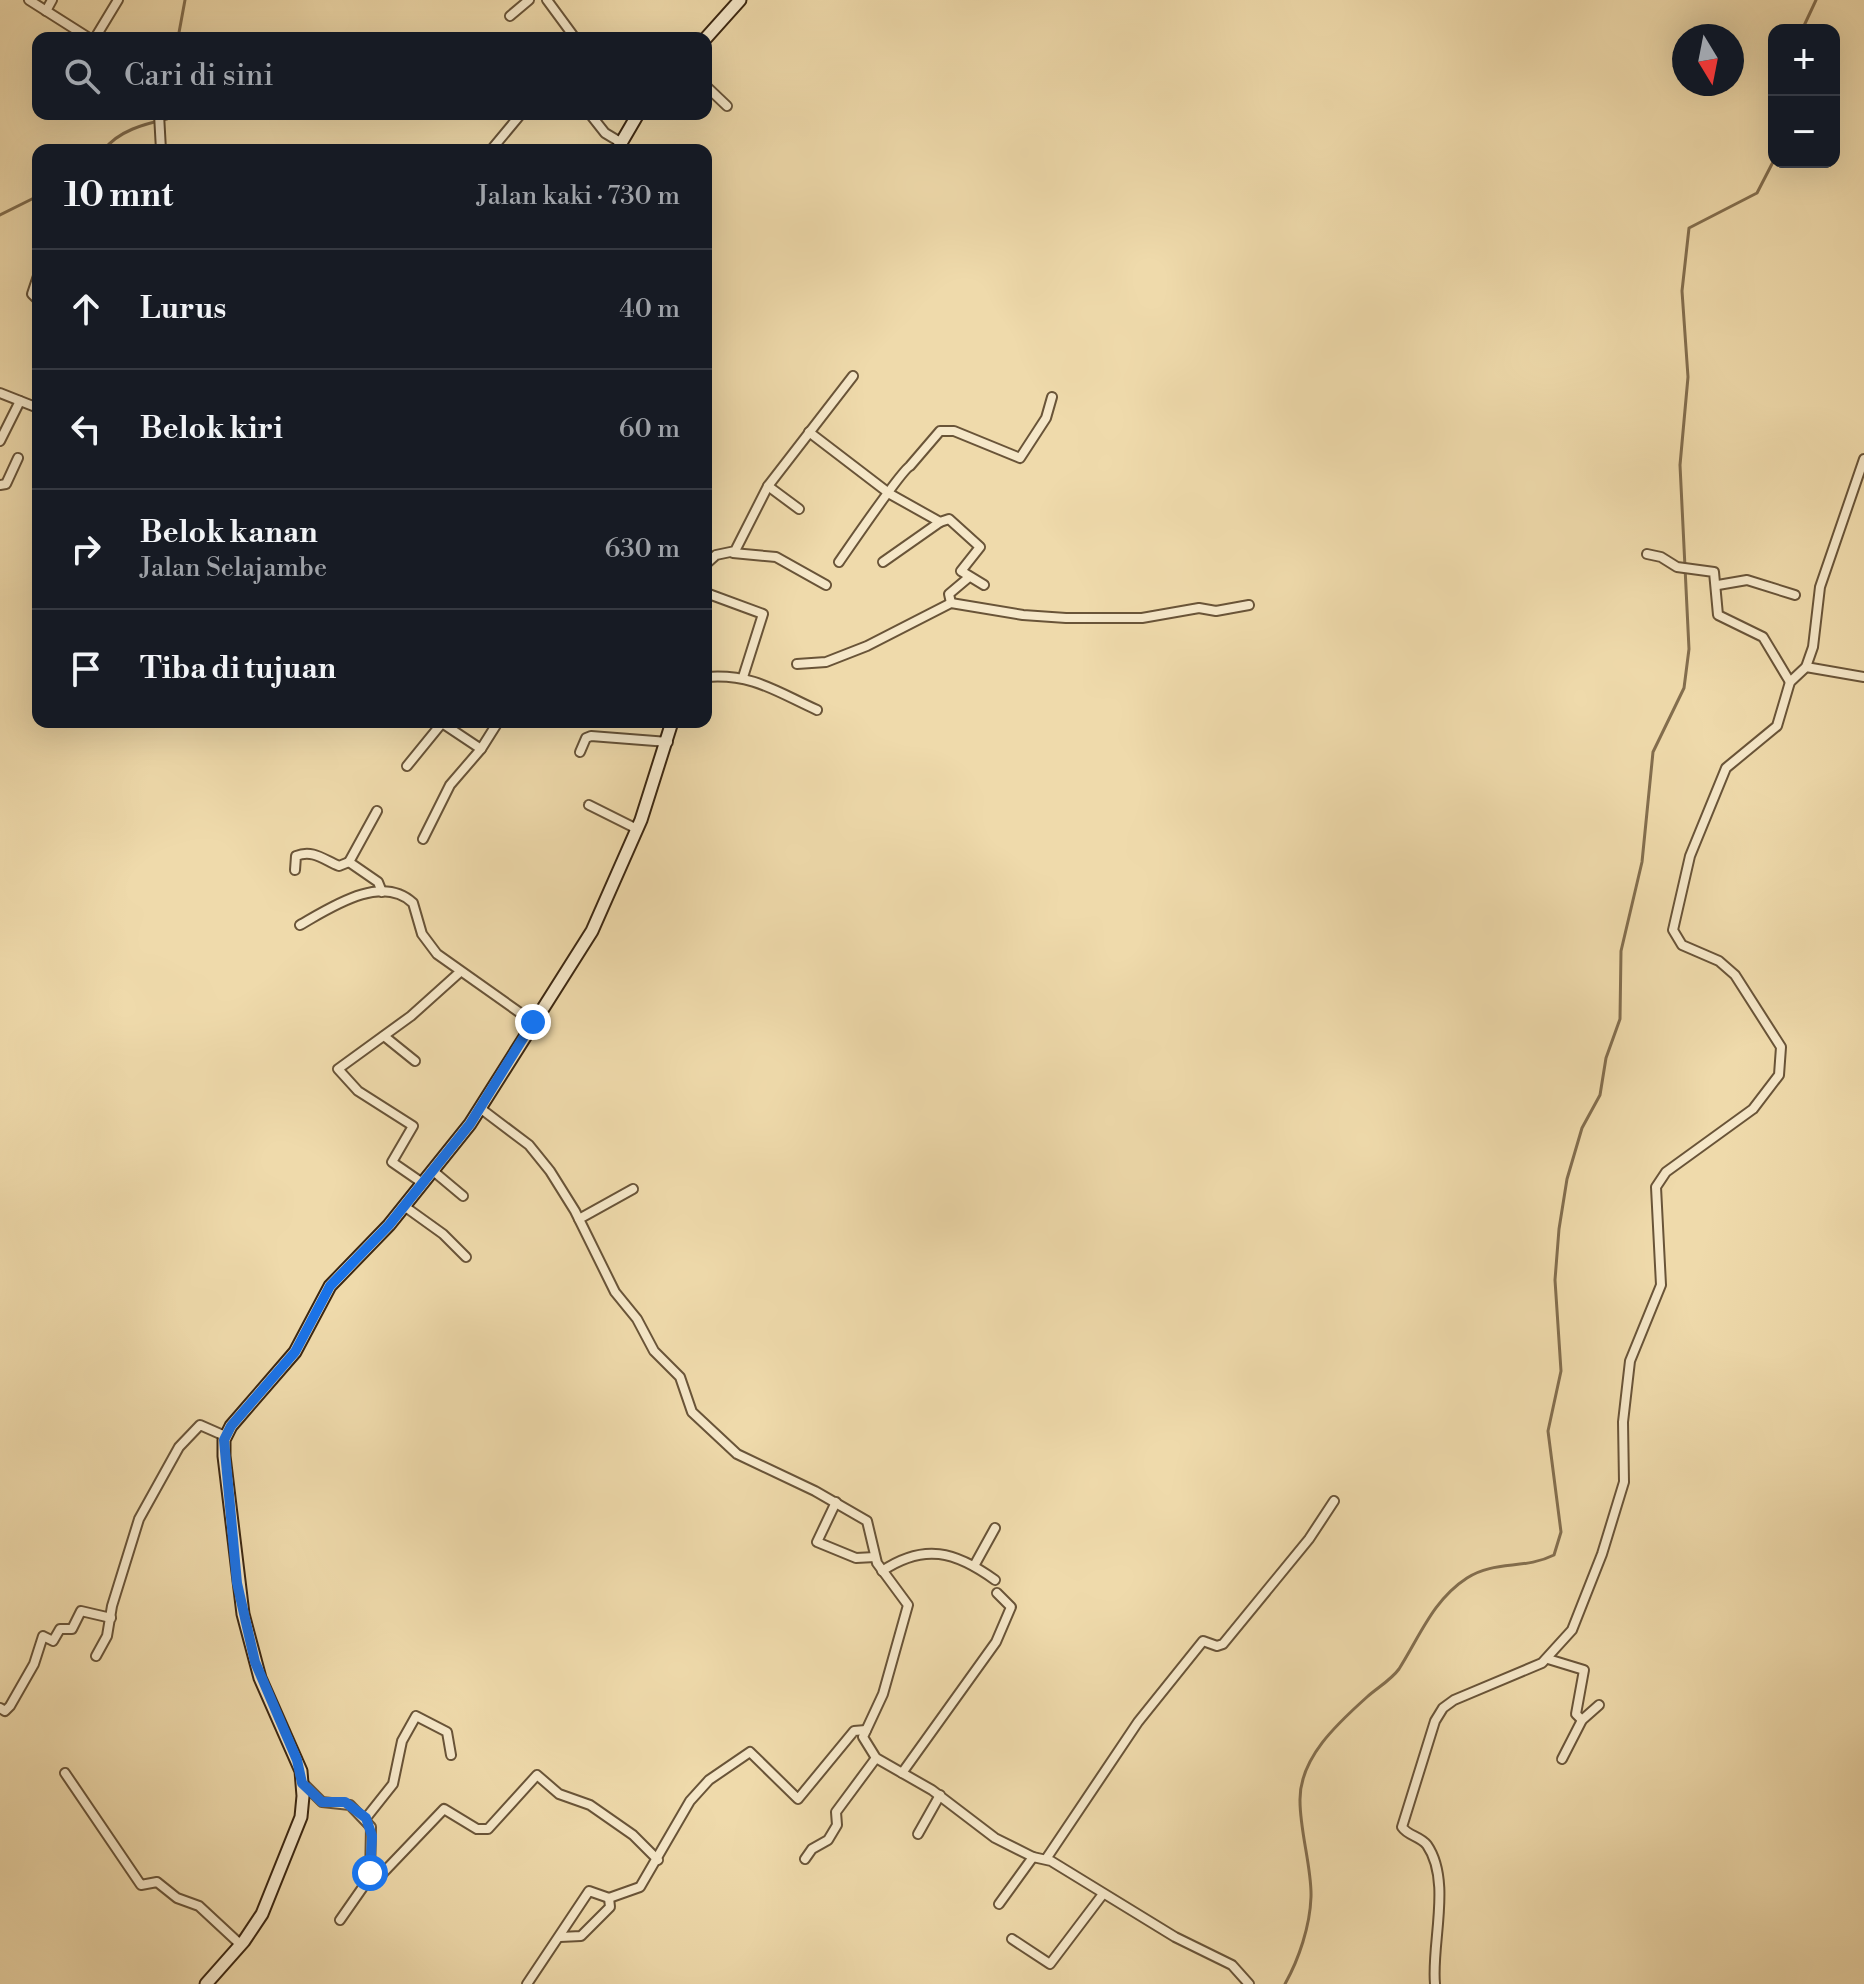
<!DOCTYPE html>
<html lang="id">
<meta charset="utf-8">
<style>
:root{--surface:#171b24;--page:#20242c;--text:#f1f3f6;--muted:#9ea1a6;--line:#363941}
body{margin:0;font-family:"Libre Bodoni",serif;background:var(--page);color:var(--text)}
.controls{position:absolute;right:24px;top:24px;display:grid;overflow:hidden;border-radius:16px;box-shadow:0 8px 32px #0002}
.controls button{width:72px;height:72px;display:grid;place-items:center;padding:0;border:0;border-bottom:2px solid var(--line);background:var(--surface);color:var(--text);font:40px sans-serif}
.compass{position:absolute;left:1672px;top:24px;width:72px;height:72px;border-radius:50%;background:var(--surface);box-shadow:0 8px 32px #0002;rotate:170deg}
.stop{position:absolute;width:24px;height:24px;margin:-18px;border:6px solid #1a73e8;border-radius:50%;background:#fff}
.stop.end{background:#1a73e8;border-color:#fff;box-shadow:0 2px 8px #0008}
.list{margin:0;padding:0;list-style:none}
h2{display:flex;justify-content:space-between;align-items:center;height:104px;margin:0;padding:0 32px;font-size:34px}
h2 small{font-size:26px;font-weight:400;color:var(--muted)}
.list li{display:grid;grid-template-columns:52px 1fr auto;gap:24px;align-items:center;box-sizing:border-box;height:120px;padding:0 32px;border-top:2px solid var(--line)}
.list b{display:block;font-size:30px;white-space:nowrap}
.list p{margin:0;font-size:26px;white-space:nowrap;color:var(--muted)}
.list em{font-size:26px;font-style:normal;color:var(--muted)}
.icon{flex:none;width:44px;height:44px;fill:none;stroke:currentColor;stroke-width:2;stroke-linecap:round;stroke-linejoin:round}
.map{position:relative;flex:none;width:1864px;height:1984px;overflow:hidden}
.search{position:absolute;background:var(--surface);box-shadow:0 8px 32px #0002;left:32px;top:32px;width:680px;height:88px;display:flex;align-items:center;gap:20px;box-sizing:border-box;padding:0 28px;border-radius:16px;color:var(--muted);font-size:30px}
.panel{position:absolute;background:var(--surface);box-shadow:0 8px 32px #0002;left:32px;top:144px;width:680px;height:584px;border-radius:16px}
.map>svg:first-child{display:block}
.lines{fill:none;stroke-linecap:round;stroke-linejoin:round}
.stream{stroke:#836e4e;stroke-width:3}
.street-casing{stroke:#695438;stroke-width:12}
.secondary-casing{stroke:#3c2711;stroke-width:15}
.street{stroke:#f5e7c8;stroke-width:8}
.secondary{stroke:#f5e7c8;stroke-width:11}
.route{stroke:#1a73e8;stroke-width:10}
</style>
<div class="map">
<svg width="1864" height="1984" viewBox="0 0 1864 1984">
<rect width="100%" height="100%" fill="#efdaab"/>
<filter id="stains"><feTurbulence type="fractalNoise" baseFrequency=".0025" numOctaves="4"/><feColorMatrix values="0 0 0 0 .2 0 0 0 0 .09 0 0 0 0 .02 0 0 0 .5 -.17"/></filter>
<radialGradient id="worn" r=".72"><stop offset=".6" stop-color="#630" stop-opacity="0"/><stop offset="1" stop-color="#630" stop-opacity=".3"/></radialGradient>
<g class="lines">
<g class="stream">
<path d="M1802,30L1816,0"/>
<path d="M178,38L185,0"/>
<path d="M104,150C118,131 144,124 167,119V114"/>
<path d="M0,215L38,196"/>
<path d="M1285,1984C1299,1959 1310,1926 1311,1897C1312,1869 1300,1832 1300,1801C1299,1758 1338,1723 1367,1697C1377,1688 1391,1680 1399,1669C1420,1636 1433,1600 1467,1578C1495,1560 1524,1570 1554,1555L1561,1532L1548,1431L1561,1371L1555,1280L1559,1229L1567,1179L1582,1128L1600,1095L1606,1058L1620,1019L1621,951L1642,862L1653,752L1684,688L1689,649L1680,465L1688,377L1682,291L1689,228L1757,193L1774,160"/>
</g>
<g class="street-casing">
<g id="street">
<path d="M29,0L89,38"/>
<path d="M547,0L575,38"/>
<path d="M46,11L52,0"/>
<path d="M510,16L529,0"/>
<path d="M95,38L118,0"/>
<path d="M706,86L727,106"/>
<path d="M159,114L161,150"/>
<path d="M590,114L605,133L620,142"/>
<path d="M491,150L521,114"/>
<path d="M38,276L32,294L38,300"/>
<path d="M38,345V344"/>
<path d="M0,393L38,408"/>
<path d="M809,432L890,494L940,522L949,519L980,547L961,571L984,585"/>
<path d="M0,441L20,401"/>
<path d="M0,485L6,484L18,458"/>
<path d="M768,486L799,509"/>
<path d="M733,553L776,557L826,585"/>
<path d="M1647,554L1661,557L1677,567L1714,572L1718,615L1763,637L1790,682"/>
<path d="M839,562C848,549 902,470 910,466L940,431H954L1020,458L1046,418L1052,397"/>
<path d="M883,562L940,522"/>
<path d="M706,564L716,555L735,551L768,486L853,376"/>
<path d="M1718,585L1747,580L1795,595"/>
<path d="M706,593L763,614L743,677"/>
<path d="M951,603L949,594L968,578"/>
<path d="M797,664L826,662L867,646L951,603L1023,615L1066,618H1142L1199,608L1216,611L1249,605"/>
<path d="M1806,667L1864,677"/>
<path d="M706,677C752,673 777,692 817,710"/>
<path d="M580,752L586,738L591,736L668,742"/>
<path d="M407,766L442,723L481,749"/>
<path d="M589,805L637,829"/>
<path d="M377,811L349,862L378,882L382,892"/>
<path d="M423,839L450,785L481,749L498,722"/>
<path d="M295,870L296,856C313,849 324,860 339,866L349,862"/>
<path d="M300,925C330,908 381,873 413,903L422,934L437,954L533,1022"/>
<path d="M384,1036L415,1061"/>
<path d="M480,1108L529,1145L550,1171L575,1211L615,1292L637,1319L654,1351L680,1377L692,1412L737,1454L815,1491L867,1521L877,1563L908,1605L883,1694L863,1737L876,1758L932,1790L995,1838L1033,1857L1051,1861L1175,1937L1232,1965L1249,1984"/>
<path d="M432,1170L463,1196"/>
<path d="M421,1182L392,1162L413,1126L358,1091L338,1069L411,1016L460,972"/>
<path d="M404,1206L443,1234L466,1257"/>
<path d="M579,1219L633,1189"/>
<path d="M836,1502L817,1542L856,1558L875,1557"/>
<path d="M974,1566L995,1528"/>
<path d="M882,1571C924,1543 955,1551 995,1580"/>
<path d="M96,1656L107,1636L112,1606L139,1519L179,1447L200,1425L225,1436"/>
<path d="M1548,1659L1584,1670L1576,1714L1582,1720"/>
<path d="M0,1708L5,1711L10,1706L34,1664L43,1636L53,1641L60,1629H72L81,1611L111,1618"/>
<path d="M1562,1759L1582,1720L1599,1705"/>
<path d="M65,1773L141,1885L157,1882L177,1898L199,1906L241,1945"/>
<path d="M902,1773L996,1642L1011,1607L997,1593"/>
<path d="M303,1783L322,1802L350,1805L371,1827L370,1877L340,1920"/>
<path d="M366,1818L393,1784L402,1741L416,1716L447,1732L451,1755"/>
<path d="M918,1834L940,1795"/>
<path d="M805,1859L812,1849L828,1840L837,1825L836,1812L876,1758"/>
<path d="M1046,1859L1138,1722L1203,1641L1217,1646L1223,1644L1309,1539L1334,1501"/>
<path d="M369,1880L380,1876L444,1809L477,1829H488L537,1775L559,1794L590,1805L633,1835L658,1860"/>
<path d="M999,1904L1033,1857"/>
<path d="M560,1937L581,1936L610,1907L609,1898"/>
<path d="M1012,1939L1050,1964L1103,1894"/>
<path d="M527,1984L589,1891L609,1898L640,1887L690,1801L709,1780L750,1752L798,1799L854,1731L866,1730"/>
<path d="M1435,1984C1431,1944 1452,1881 1427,1845C1420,1836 1408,1836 1402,1827L1435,1721L1443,1708L1454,1700L1542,1663L1572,1630L1602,1554L1624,1482L1623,1422L1630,1361L1661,1285L1656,1187L1666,1172L1753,1109L1779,1075L1781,1047L1735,975L1719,961L1682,945L1673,930L1690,856L1726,768L1777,726L1790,682L1806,667L1813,647L1820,587L1864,459"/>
</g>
</g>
<g class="secondary-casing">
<g id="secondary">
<path d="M706,38L740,0"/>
<path d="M617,150L638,114"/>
<path d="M206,1984L244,1941L262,1914L301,1817L303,1796L301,1771L260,1678L243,1614L224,1456V1440L231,1426L295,1352L330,1286L389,1225L470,1124L592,931L641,820L672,722"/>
</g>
</g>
<use href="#street" class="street"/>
<use href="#secondary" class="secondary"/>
</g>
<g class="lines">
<path class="route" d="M370,1873L372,1836L366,1818L345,1802H322L302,1783L297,1760L255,1662L237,1583L224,1440L231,1426L295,1352L330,1286L389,1225L470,1124L533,1022"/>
</g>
<rect width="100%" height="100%" filter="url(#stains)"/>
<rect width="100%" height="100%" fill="url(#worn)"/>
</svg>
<div class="controls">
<button>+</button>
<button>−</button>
</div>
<svg class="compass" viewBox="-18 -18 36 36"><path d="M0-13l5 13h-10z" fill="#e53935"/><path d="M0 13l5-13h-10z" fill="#9ea1a6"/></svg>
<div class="stop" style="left:370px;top:1873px"></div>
<div class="stop end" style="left:533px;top:1022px"></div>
<div class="search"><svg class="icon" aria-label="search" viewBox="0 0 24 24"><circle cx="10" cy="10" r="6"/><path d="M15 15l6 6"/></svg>Cari di sini</div>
<section class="panel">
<h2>10 mnt<small>Jalan kaki · 730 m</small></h2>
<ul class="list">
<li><svg class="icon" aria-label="ahead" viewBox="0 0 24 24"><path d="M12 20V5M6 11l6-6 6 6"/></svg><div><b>Lurus</b></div><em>40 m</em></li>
<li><svg class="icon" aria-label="left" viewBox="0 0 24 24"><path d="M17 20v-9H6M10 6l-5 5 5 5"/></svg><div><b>Belok kiri</b></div><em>60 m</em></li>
<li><svg class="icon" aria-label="right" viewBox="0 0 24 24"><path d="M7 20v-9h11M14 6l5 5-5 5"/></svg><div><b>Belok kanan</b><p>Jalan Selajambe</p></div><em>630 m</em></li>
<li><svg class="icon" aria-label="arrive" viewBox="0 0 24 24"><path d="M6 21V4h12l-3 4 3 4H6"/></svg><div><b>Tiba di tujuan</b></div></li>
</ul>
</section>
</div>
